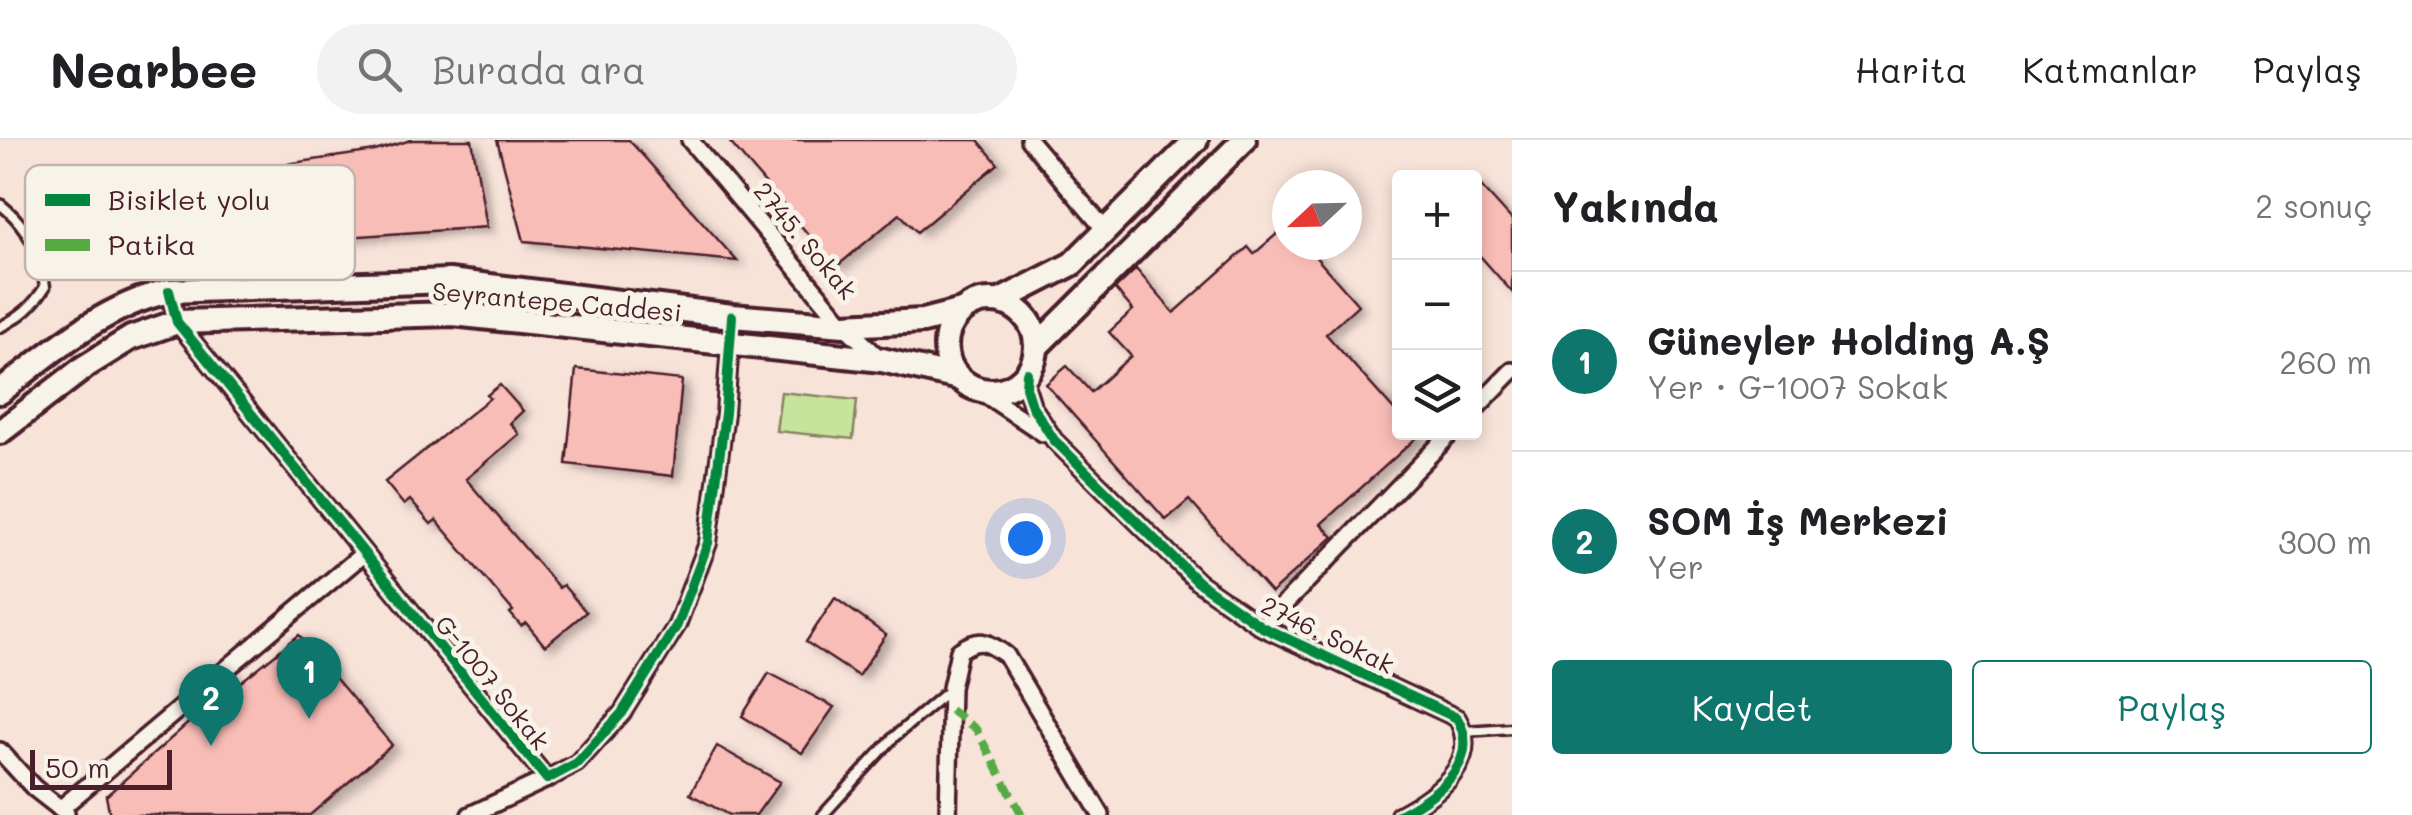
<!DOCTYPE html>
<html lang="tr">
<meta charset="utf-8">
<style>
:root{--surface:#fff;--page:#f2f2f2;--text:#202124;--muted:#757577;--line:#e0e0e0;--accent:#0f766e}
body{margin:0;font-family:Mali,sans-serif;background:var(--page);color:var(--text)}
.controls{position:absolute;right:30px;top:30px;display:grid;overflow:hidden;border-radius:10px;box-shadow:0 5px 15px #0003}
.controls button{width:90px;height:90px;display:grid;place-items:center;padding:0;border:0;border-bottom:2px solid var(--line);background:var(--surface);color:var(--text);font:50px sans-serif}
.compass{position:absolute;left:1272px;top:30px;width:90px;height:90px;border-radius:50%;background:var(--surface);box-shadow:0 5px 15px #0003;rotate:248deg}
.scale{position:absolute;left:30px;bottom:25px;width:142px;box-sizing:border-box;padding-left:10px;border:5px solid #4a1f2b;border-top:0;font-size:28px;line-height:35px;white-space:nowrap;color:#4a1f2b;-webkit-text-stroke:8px #f7f3e8;paint-order:stroke}
.you{position:absolute;left:1025px;top:398px;width:35px;height:35px;margin:-25px;border:8px solid #fff;border-radius:50%;background:#1a73e8;box-shadow:0 0 0 15px #1a73e833}
.badge{display:grid;place-items:center;width:65px;height:65px;border-radius:50%;background:var(--accent);color:#fff;font-size:32px;font-weight:700}
.pin{position:absolute;translate:-50% -82px;filter:drop-shadow(0 2px 5px #0008)}
.pin::after{content:'';position:absolute;top:52px;width:35px;height:30px;background:inherit;clip-path:polygon(0 0,100% 0,50% 100%)}
.list{margin:0;padding:0;list-style:none}
h2{display:flex;justify-content:space-between;align-items:center;height:130px;margin:0;padding:0 40px;font-size:42px}
h2 small{font-size:32px;font-weight:400;color:var(--muted)}
.list li{display:grid;grid-template-columns:65px 1fr auto;gap:30px;align-items:center;box-sizing:border-box;height:180px;padding:0 40px;border-top:2px solid var(--line)}
.list b{display:block;font-size:38px;white-space:nowrap}
.list p{margin:0;font-size:32px;white-space:nowrap;color:var(--muted)}
.list em{font-size:32px;font-style:normal;color:var(--muted)}
.actions{display:flex;gap:20px;padding:30px 40px}
.actions a{flex:1;padding:22px 0;border:2px solid var(--accent);border-radius:10px;text-align:center;font-size:35px;color:var(--accent)}
.actions .main{background:var(--accent);color:#fff}
.icon{flex:none;width:55px;height:55px;fill:none;stroke:currentColor;stroke-width:2;stroke-linecap:round;stroke-linejoin:round}
.map{position:relative;flex:none;width:1512px;height:675px;overflow:hidden}
header{display:flex;align-items:center;gap:60px;box-sizing:border-box;height:140px;padding:0 50px;background:var(--surface);border-bottom:2px solid var(--line)}
header strong{font-size:48px}
nav{display:flex;gap:55px;margin-inline-start:auto;font-size:35px}
.search{width:700px;height:90px;background:var(--page);display:flex;align-items:center;gap:25px;box-sizing:border-box;padding:0 35px;border-radius:55px;color:var(--muted);font-size:38px}
main{display:flex}
aside{flex:1;background:var(--surface)}
.map>svg:first-child{display:block}
.green{fill:#c6e49c;stroke:#888264;stroke-width:2.5}
.building{fill:#f9bdb7;stroke:#4a1f2b;stroke-width:2.5;filter:url(#shadow)}
.lines{fill:none;stroke-linecap:round;stroke-linejoin:round}
.service-casing{stroke:#4a1f2b;stroke-width:15}
.minor-casing{stroke:#4a1f2b;stroke-width:22}
.secondary-casing{stroke:#4a1f2b;stroke-width:30}
.service{stroke:#f7f3e8;stroke-width:8}
.minor{stroke:#f7f3e8;stroke-width:15}
.secondary{stroke:#f7f3e8;stroke-width:22}
.quiet{stroke:#57aa44;stroke-width:8;stroke-dasharray:15 8;stroke-linecap:butt}
.cycleway-casing{stroke:#f7f3e8;stroke-width:16}
.cycleway{stroke:#00873e;stroke-width:10}
.labels{text-anchor:middle;dominant-baseline:central;stroke-width:10;stroke-linejoin:round;paint-order:stroke}
.street-label{font-size:25px;fill:#4a1f2b;stroke:#f7f3e8}
.key{fill:#f7f3e8;stroke:#c3b3af;stroke-width:2.5}
.key-label{font-size:28px;fill:#4a1f2b}
</style>
<header>
<strong>Nearbee</strong>
<div class="search"><svg class="icon" aria-label="search" viewBox="0 0 24 24"><circle cx="10" cy="10" r="6"/><path d="M15 15l6 6"/></svg>Burada ara</div>
<nav><a>Harita</a><a>Katmanlar</a><a>Paylaş</a></nav>
</header>
<main>
<div class="map">
<svg width="1512" height="675" viewBox="0 0 1512 675">
<defs>
<filter id="shadow"><feDropShadow dx="7" dy="4.5" stdDeviation="5" flood-color="#0004"/></filter>
</defs>
<rect width="100%" height="100%" fill="#f8e3d9"/>
<filter id="ink" filterUnits="userSpaceOnUse"><feTurbulence type="fractalNoise" baseFrequency=".01" numOctaves="2"/><feDisplacementMap in="SourceGraphic" scale="20" xChannelSelector="R" yChannelSelector="G"/><feConvolveMatrix kernelMatrix="1 2 1 2 8 2 1 2 1" color-interpolation-filters="sRGB"/></filter>
<g filter="url(#ink)">
<path class="green" d="M781,252L857,260L853,299L776,291Z"/>
<g class="building">
<path d="M411,0H472L487,87L248,104L245,30L375,11Z"/>
<path d="M497,0H629L737,121L524,101Z"/>
<path d="M728,0H978L998,24L917,92L900,74L836,127Z"/>
<path d="M1474,38L1512,80V152L1474,109Z"/>
<path d="M1287,85V105H1305L1358,165L1326,194L1400,277V292H1423L1321,384L1333,397L1271,453L1189,360L1166,380L1046,244L1067,226L1091,252L1131,216L1109,192L1133,170L1115,149L1136,129L1174,173L1248,107L1254,114Z"/>
<path d="M576,229L682,240L673,336L566,324Z"/>
<path d="M500,245L523,271L510,283L519,294L466,339L559,448L563,445L586,472L545,506L526,483L521,486L510,473L513,471L436,380L431,384L410,360L404,365L385,342L490,258L487,255Z"/>
<path d="M835,458L886,495L858,536L806,502Z"/>
<path d="M299,495L392,605L310,675H110L106,656L220,555L221,558Z"/>
<path d="M769,533L834,567L802,613L742,576Z"/>
<path d="M717,606L780,642L756,675H729L690,654Z"/>
</g>
<g class="lines">
<g class="service-casing">
<g id="service">
<path d="M0,64C27,85 41,113 45,147C33,166 20,177 0,187"/>
<path d="M1465,591L1512,588"/>
<path d="M823,675L894,597L948,551"/>
</g>
</g>
<g class="minor-casing">
<g id="minor">
<path d="M690,0L844,185L881,220"/>
<path d="M1029,0L1106,91"/>
<path d="M169,151L177,182L547,639L577,623L622,573L677,485L708,403L725,273L732,176"/>
<path d="M1027,233L1026,247L1032,266L1054,300L1198,442L1262,487L1457,578C1483,623 1435,656 1399,675"/>
<path d="M977,249L1043,293"/>
<path d="M1474,270L1512,231"/>
<path d="M1262,487L1452,292"/>
<path d="M0,611L34,648L66,673"/>
<path d="M60,669L363,414"/>
<path d="M470,675L547,639"/>
<path d="M948,675L951,548L959,511C979,497 987,501 1006,515L1101,675"/>
</g>
</g>
<g class="secondary-casing">
<g id="secondary">
<path d="M1000,161L1072,124L1196,0"/>
<circle cx="991" cy="206" r="45"/>
<path d="M1036,207L1244,0"/>
<path d="M0,252C52,211 103,166 169,151L449,141L732,176L844,185L923,181L962,171"/>
<path d="M0,292L86,226L131,198L177,182L453,174L882,220L959,238"/>
</g>
</g>
<use href="#service" class="service"/>
<use href="#minor" class="minor"/>
<use href="#secondary" class="secondary"/>
<path class="quiet" d="M950,570L976,589L1022,675"/>
<g class="cycleway-casing">
<g id="cycleway">
<path d="M169,151L177,182L547,639L577,623L622,573L677,485L708,403L725,273L732,176"/>
<path d="M1027,233L1026,247L1032,266L1054,300L1198,442L1262,487L1457,578C1483,623 1435,656 1399,675"/>
</g>
</g>
<use href="#cycleway" class="cycleway"/>
</g>
</g>
<g class="labels">
<g class="street-label">
<text transform="translate(806 100) rotate(50)">2745. Sokak</text>
<text transform="translate(557 161) rotate(5)">Seyrantepe Caddesi</text>
<text transform="translate(1328 494) rotate(26)">2746. Sokak</text>
<text transform="translate(493 542) rotate(51)">G-1007 Sokak</text>
</g>
</g>
<rect x="25" y="25" width="330" height="115" rx="15" class="key"/>
<rect x="45" y="54" width="45" height="12" fill="#00873e"/>
<rect x="45" y="99" width="45" height="12" fill="#57aa44"/>
<g class="key-label">
<text x="108" y="70">Bisiklet yolu</text>
<text x="108" y="115">Patika</text>
</g>
</svg>
<div class="controls">
<button>+</button>
<button>−</button>
<button><svg class="icon" aria-label="layers" viewBox="0 0 24 24"><path d="M12 4l9 5-9 5-9-5zM3 14l9 5 9-5"/></svg></button>
</div>
<svg class="compass" viewBox="-18 -18 36 36"><path d="M0-13l5 13h-10z" fill="#e53935"/><path d="M0 13l5-13h-10z" fill="#757577"/></svg>
<div class="scale">50 m</div>
<div class="you"></div>
<div class="pin badge" style="left:309px;top:579px">1</div>
<div class="pin badge" style="left:211px;top:606px">2</div>
</div>
<aside>
<h2>Yakında<small>2 sonuç</small></h2>
<ul class="list">
<li><span class="badge">1</span><div><b>Güneyler Holding A.Ş</b><p>Yer · G-1007 Sokak</p></div><em>260 m</em></li>
<li><span class="badge">2</span><div><b>SOM İş Merkezi</b><p>Yer</p></div><em>300 m</em></li>
</ul>
<div class="actions"><a class="main">Kaydet</a><a>Paylaş</a></div>
</aside>
</main>
